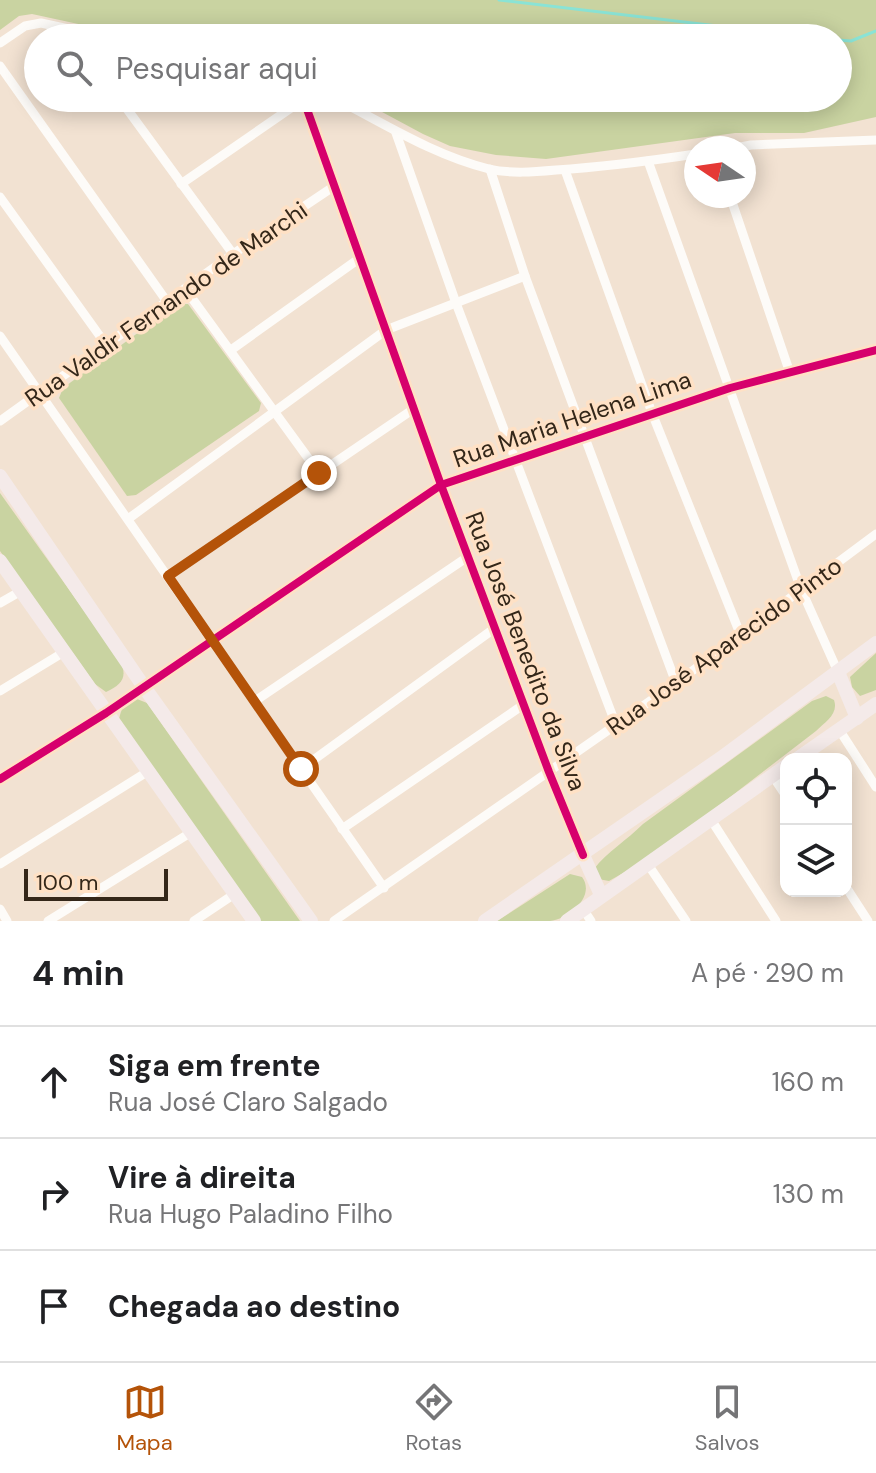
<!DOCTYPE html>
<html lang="pt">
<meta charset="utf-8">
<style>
:root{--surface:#fff;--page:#f6f6f6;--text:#202124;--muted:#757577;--line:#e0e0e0;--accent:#b45309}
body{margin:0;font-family:"DM Sans",sans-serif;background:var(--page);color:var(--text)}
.controls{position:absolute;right:24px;bottom:24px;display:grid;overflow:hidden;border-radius:16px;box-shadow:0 4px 20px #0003}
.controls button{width:72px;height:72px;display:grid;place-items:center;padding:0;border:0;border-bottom:2px solid var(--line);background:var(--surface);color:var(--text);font:40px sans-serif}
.compass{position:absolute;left:684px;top:136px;width:72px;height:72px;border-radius:50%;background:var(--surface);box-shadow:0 4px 20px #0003;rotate:283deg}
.scale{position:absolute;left:24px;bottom:20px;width:144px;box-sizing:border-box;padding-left:8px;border:4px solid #342719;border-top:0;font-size:22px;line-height:28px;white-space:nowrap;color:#342719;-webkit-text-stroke:6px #ffe1c5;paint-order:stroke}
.stop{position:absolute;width:24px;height:24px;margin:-18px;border:6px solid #b45309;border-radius:50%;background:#fff}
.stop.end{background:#b45309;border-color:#fff;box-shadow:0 2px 8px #0008}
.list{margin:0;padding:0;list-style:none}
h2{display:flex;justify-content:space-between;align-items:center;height:104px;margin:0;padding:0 32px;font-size:34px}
h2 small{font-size:26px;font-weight:400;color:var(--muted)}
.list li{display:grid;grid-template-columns:52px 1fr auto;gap:24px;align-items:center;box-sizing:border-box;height:112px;padding:0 32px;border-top:2px solid var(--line)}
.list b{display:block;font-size:30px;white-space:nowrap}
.list p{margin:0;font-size:26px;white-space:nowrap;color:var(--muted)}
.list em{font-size:26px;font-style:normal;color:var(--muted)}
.icon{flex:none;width:44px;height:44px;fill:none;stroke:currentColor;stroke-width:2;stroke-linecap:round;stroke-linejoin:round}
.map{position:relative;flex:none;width:876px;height:921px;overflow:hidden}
.search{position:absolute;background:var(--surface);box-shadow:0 4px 20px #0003;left:24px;right:24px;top:24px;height:88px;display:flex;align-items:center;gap:20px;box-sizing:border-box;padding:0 28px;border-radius:44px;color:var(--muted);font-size:30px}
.sheet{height:440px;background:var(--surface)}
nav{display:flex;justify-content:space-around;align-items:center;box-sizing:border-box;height:112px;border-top:2px solid var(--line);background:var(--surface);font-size:22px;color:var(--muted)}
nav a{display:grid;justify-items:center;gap:4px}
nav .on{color:var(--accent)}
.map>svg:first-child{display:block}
.green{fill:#c9d3a1}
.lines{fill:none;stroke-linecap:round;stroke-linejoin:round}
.stream{stroke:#8ae3d5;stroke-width:3}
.street{stroke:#fdfbf8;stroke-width:9}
.primary{stroke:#f4eae9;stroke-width:14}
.cycleway-casing{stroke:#ffe1c5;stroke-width:13}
.cycleway{stroke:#d6006c;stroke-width:8}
.route{stroke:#b45309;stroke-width:10}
.labels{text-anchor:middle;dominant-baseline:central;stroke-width:7;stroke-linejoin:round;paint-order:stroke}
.street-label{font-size:24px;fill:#342719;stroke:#ffe1c5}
</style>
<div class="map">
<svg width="876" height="921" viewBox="0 0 876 921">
<rect width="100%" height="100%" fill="#f2e2d2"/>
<g class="green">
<path d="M0,0H876V117L804,133H735L546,159L496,155L450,146L423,134L356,98H838V38H143L32,14L19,16L0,30Z"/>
<path d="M177,304H188L261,403L259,411L136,495L127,496L59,398L63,388Z"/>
<path d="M0,493L120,661C128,677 122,685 106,692L95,684L0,551Z"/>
<path d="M876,653V690L860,696L852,687L850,677Z"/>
<path d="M826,696L834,700C839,714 825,722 816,731L695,824L632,868L609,881L598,879L594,869C607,852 627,840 643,824L812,701Z"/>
<path d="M137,699L147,703L300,921H258L119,719C122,706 125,702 137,699Z"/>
<path d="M570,874L582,877C596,896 569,919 550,921C533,921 514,921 497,921Z"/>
</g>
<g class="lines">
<g class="stream">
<path d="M499,0L819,38"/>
<path d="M838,40L851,41L876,31"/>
</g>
<g class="street">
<path d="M0,43L25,26L41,23L110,38"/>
<path d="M0,66L168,303"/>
<path d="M119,98L233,254"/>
<path d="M303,98L441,485L549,772L583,855"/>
<path d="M334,98C385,124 433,155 489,169C511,174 534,172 556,170C603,167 649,161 696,154"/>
<path d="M396,133L456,303L616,725"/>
<path d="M735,148L751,145L876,140"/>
<path d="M648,161L801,589L838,672"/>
<path d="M490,169L525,276L676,683"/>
<path d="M565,170L652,413L741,636"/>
<path d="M181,184L304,99"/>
<path d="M730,196L790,373"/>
<path d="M0,197L107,346"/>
<path d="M186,290L319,473"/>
<path d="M0,336L384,888"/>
<path d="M231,350L360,258"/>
<path d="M0,421L233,254L333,187"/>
<path d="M128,519L386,330L525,276"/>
<path d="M168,576L415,408"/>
<path d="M0,603L21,591"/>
<path d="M0,691L64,652"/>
<path d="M255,701L469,556"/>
<path d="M840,731L876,787"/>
<path d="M301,769L495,628"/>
<path d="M772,775L786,796"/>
<path d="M0,779L106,713L441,485L730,388L876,350"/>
<path d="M710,818L776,921"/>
<path d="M342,829L523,705"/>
<path d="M647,863L686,921"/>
<path d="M0,864L147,772"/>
<path d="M846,887L868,921"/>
<path d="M0,909L7,921"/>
<path d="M583,909L591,921"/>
<path d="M48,921L190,833"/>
<path d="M194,921L233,895"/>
<path d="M334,921L676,683L876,534"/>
</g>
<g class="primary">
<path d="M0,476L144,687L311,921"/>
<path d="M0,561L254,921"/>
<path d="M838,672L857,718"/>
<path d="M797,759L876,704"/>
<path d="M583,855L601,895"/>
<path d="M485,921L721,758L876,643"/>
<path d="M567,921L786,766"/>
</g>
<g class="cycleway-casing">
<g id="cycleway">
<path d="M303,98L441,485L549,772L583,855"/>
<path d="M0,779L106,713L441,485L730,388L876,350"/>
</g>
</g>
<use href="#cycleway" class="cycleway"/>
</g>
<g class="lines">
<path class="route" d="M301,769L168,576L319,473"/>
</g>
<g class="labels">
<g class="street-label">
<text transform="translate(166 304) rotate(-35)">Rua Valdir Fernando de Marchi</text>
<text transform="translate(572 419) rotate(-19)">Rua Maria Helena Lima</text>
<text transform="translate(724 646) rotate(-36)">Rua José Aparecido Pinto</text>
<text transform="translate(526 651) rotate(69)">Rua José Benedito da Silva</text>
</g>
</g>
</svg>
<div class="controls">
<button><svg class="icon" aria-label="locate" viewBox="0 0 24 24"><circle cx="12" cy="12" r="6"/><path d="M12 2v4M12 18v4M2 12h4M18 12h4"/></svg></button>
<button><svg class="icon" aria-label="layers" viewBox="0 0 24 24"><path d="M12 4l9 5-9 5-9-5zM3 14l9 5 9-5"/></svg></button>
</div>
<svg class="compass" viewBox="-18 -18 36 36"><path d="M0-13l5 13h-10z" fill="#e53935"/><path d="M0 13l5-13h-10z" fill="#757577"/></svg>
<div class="scale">100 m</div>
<div class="stop" style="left:301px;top:769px"></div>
<div class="stop end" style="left:319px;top:473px"></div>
<div class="search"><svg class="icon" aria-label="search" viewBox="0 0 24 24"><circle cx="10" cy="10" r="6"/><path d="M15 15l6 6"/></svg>Pesquisar aqui</div>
</div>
<section class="sheet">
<h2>4 min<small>A pé · 290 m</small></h2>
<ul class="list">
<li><svg class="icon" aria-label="ahead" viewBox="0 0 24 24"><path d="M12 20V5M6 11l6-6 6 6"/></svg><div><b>Siga em frente</b><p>Rua José Claro Salgado</p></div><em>160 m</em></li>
<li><svg class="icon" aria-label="right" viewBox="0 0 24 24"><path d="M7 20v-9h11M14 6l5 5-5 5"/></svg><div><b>Vire à direita</b><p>Rua Hugo Paladino Filho</p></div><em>130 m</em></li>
<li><svg class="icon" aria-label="arrive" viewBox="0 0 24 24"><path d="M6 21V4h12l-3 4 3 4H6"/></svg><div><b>Chegada ao destino</b></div></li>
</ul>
</section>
<nav>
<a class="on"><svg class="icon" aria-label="map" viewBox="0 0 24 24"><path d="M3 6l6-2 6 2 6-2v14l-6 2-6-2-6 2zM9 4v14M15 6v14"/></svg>Mapa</a>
<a><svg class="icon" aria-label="directions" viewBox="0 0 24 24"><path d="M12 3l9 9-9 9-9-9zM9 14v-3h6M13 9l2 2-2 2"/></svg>Rotas</a>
<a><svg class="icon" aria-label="saved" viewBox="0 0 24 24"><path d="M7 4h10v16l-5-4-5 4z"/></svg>Salvos</a>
</nav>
